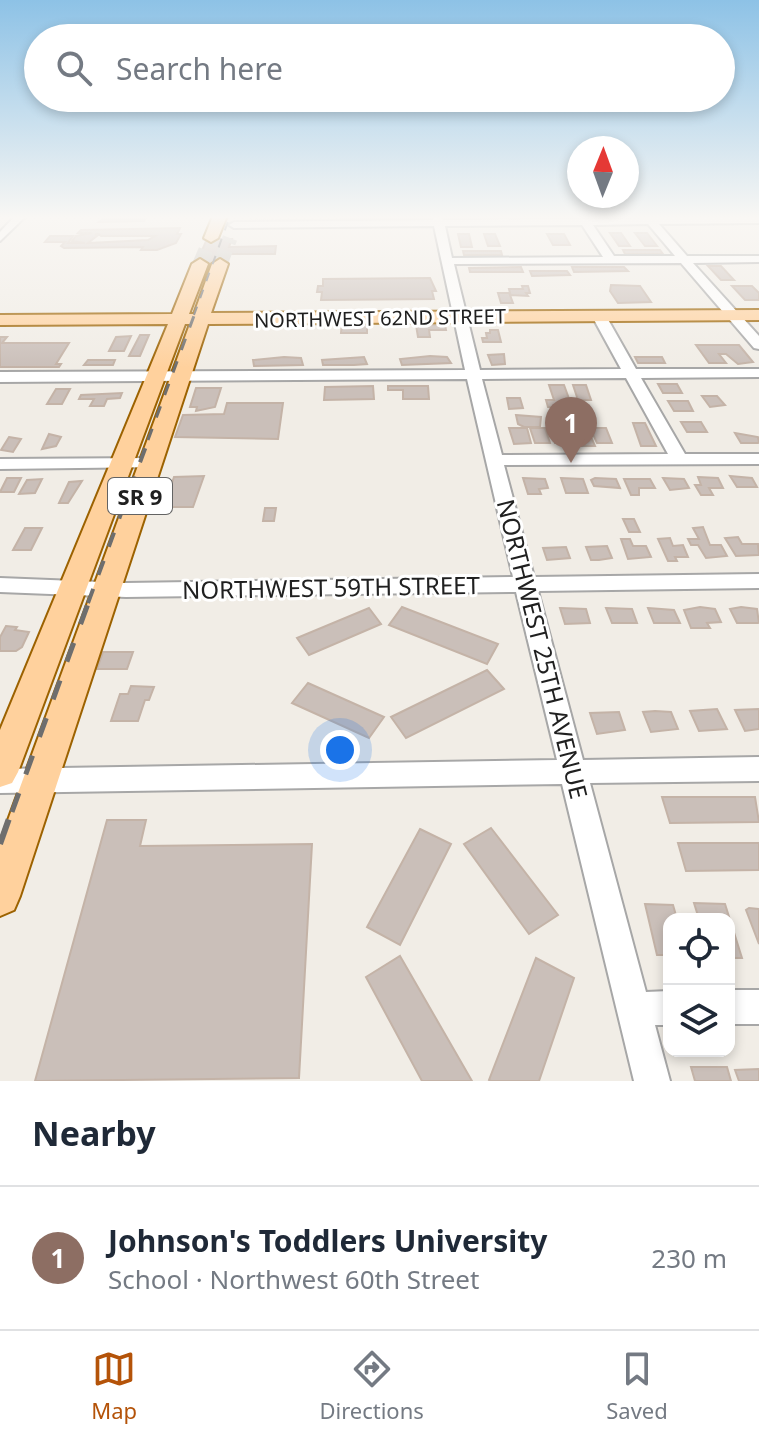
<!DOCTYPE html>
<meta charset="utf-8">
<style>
:root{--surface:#fff;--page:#f2f2f3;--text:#1f2937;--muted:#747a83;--line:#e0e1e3;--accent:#b45309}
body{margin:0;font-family:"Noto Sans",sans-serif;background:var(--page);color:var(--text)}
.controls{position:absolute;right:24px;bottom:24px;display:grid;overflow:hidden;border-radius:16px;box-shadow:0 4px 12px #0003}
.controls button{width:72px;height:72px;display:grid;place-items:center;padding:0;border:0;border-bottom:2px solid var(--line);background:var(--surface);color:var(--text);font:40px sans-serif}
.compass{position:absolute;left:567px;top:136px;width:72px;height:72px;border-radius:50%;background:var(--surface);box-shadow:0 4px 12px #0003;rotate:1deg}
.you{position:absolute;left:340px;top:750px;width:28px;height:28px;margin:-20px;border:6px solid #fff;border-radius:50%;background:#1a73e8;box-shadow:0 0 0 12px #1a73e833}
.badge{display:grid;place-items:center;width:52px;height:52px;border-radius:50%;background:var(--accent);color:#fff;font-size:26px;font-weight:700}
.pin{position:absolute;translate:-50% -66px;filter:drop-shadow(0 2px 4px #0008)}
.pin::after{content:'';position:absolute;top:42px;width:28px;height:24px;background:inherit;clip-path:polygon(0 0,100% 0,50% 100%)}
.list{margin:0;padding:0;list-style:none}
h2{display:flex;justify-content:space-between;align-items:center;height:104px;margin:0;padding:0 32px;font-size:34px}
h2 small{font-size:26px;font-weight:400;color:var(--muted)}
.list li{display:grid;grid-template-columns:52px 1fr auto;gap:24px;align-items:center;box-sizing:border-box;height:144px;padding:0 32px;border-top:2px solid var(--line)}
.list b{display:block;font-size:30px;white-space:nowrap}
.list p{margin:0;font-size:26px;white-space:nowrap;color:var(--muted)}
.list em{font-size:26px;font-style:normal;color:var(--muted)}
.icon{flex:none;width:44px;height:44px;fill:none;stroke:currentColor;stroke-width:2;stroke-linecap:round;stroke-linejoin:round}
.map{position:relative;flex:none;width:759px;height:1081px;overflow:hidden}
.search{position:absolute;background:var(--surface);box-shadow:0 4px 12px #0003;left:24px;right:24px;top:24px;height:88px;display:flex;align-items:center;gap:20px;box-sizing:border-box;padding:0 28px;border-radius:44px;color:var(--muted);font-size:30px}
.sheet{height:248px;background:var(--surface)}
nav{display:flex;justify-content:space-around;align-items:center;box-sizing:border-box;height:112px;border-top:2px solid var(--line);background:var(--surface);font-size:22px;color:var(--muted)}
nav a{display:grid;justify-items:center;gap:4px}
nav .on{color:var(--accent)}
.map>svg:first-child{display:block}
.building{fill:#cabfb9;stroke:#c4b3a7;stroke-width:2;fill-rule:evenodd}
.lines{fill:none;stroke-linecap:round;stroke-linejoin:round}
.major-tunnel{stroke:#c7c4be;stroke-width:15;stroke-dasharray:15 8;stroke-linecap:butt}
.minor-casing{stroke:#a7a7a7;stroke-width:4}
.major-casing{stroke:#9c6200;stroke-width:4}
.minor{fill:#fff;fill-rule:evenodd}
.major{fill:#ffd19d;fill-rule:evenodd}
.rail-far4{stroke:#6e6e6e;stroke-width:2;stroke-dasharray:9 9;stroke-linecap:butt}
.rail-far3{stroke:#6e6e6e;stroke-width:3;stroke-dasharray:12 12;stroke-linecap:butt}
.rail-far2{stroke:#6e6e6e;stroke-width:4;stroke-dasharray:15 15;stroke-linecap:butt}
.rail-far1{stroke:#6e6e6e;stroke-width:5;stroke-dasharray:20 20;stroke-linecap:butt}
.rail{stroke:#6e6e6e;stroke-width:6;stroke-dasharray:26 26;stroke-linecap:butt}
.labels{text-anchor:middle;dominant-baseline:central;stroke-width:6;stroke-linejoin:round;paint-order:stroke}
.far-street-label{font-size:20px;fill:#202020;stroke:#fff}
.shield{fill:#fff;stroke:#636363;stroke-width:2}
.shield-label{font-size:22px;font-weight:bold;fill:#202020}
.street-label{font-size:24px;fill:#202020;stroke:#fff}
</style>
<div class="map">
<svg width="759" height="1081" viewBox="0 0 759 1081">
<rect width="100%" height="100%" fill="#f1ede6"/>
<g class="building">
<path d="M107,216H147L144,221L99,222Z"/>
<path d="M180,228L177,234H181L176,243L157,250H141L143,247L64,248L61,246L65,242H45L50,236H73L68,243H85L72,241L76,236L92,233H78L81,230ZM95,234H99L101,236H155L148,240L88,243L98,235Z"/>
<path d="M610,233H621L630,246H619Z"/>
<path d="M635,233H647L657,246H645Z"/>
<path d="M458,234H469L472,247H461Z"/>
<path d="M484,234H495L500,246H488Z"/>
<path d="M547,234H564L570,245H553Z"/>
<path d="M207,239H232L229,247L276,246L275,254H227L224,264H196Z"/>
<path d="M623,250H660L663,254H625Z"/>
<path d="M463,251H501L502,255H464Z"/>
<path d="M708,266H721L734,280H721Z"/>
<path d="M521,267L523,272H470L469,268Z"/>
<path d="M572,267H624L628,271L574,272Z"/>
<path d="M530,271H567L570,275L532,276Z"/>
<path d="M430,278L436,291H432L434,299L321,300L322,292H317L318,286H323V279Z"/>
<path d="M611,285L640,286L651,302L618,303L610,291Z"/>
<path d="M522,286H528L530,293H526L528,296L510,295L513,303H501L498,293H510L509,289H523Z"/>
<path d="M732,286H752L759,293V300H745Z"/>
<path d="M342,322L367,323V333H341Z"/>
<path d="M416,325H445L446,330H429L430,337H418Z"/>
<path d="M490,330H498L501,342H483L482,338H487L486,333H490Z"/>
<path d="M140,335H149L140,356H129Z"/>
<path d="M131,336L124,351H109L116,337Z"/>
<path d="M0,337H7L2,343H69L56,364H61L59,367H0Z"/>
<path d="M696,345H739L753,362L738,364L726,354H719L726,363H709Z"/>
<path d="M504,354L505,364L492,365L488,355Z"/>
<path d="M430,356L447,357L451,363L402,365L400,359Z"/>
<path d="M284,357L301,358L303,365L254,366L253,360Z"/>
<path d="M364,357L367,364L354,365H323L322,360Z"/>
<path d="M635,357H662L665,363H638Z"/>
<path d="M88,360H115L113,365H84Z"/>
<path d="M658,384H677L682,393H663Z"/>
<path d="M549,385H564L572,407H548L546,400H554Z"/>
<path d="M573,385H586L591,400H578Z"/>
<path d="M373,386L374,399L324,400L325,387Z"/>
<path d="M388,386H428L429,399H403V390H388Z"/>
<path d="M196,388H221L215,407L196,411L197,407H190Z"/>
<path d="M56,389H70L62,404H47Z"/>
<path d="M122,393L120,398L107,399L104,406H90L94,399H79L81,395Z"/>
<path d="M702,396H717L725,405L710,407Z"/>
<path d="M507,398H520L523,408L509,409Z"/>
<path d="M668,401H688L693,411H674Z"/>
<path d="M227,403H283L278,439L175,437L183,415L224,414Z"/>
<path d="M516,415L541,417L540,427H524L518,424Z"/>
<path d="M681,422H701L707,432H687Z"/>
<path d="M633,423H645L656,446H641Z"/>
<path d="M570,426H579L581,432H589L595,446H578Z"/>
<path d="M509,428H527L531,443L514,444Z"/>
<path d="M530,428H545L550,443H535Z"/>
<path d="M550,428H565L571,443H555Z"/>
<path d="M590,428H606L612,443H597Z"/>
<path d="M735,433L758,437L759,443H741Z"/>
<path d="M49,434L61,437L56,446L42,449Z"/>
<path d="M9,437L21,439L13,452L1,450Z"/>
<path d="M204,476L193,507H164L174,477Z"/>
<path d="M730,476L752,478L757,487H737Z"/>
<path d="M698,477L718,478L723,488H709L713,495H701L695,485H701Z"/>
<path d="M7,478H21L14,492H0Z"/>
<path d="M523,478L545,479L548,488L539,489L541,494H528Z"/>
<path d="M561,478L583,479L588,493H566Z"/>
<path d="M595,478L616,479L620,488L594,486L591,480Z"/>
<path d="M663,478L684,479L689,488L670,490Z"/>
<path d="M42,479L35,493L19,494L27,480Z"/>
<path d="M624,479H650L655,488H639V495H631Z"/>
<path d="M82,481L68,503H59L69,482Z"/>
<path d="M265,508H276L274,521H263Z"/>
<path d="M623,519H634L640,532H629Z"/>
<path d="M703,527L710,545H721L727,556L706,558L698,545H691L688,539H699L693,528Z"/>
<path d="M25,528H42L31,550H13Z"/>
<path d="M738,537L742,544H758L759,555L736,556L725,538Z"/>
<path d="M670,538L673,546L683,545L688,557H675L677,561H668L658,539Z"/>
<path d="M621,539H630L633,546H646L651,557L628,559Z"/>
<path d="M607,546L612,558L599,560H591L586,547Z"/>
<path d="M566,547L570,558L547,560L543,548Z"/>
<path d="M402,607L498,644L487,664L389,625Z"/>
<path d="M700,607L715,609L721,622L707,623L710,628H691L684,610Z"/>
<path d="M741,607L757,609L759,623H737L730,609Z"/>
<path d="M369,608L381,624L309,655L297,638Z"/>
<path d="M560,608L586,609L590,623L565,624Z"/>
<path d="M606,608L632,609L637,623H612Z"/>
<path d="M648,608L674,610L680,623H654Z"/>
<path d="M6,626L17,627L15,630L29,632L22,647L16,651H0V637Z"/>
<path d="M103,652H133L127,669H97Z"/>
<path d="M487,670L504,689L406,738L391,717Z"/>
<path d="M308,683L384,717L369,738L292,703Z"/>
<path d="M131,686L154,687L149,700H145L138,721H111L120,694H128Z"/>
<path d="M717,709L727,729L699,731L690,711Z"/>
<path d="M759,709V729L745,731L735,710Z"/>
<path d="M655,711L671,712L678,729L651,732L643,712Z"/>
<path d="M619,712L625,730L597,734L590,713Z"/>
<path d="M662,797H755L759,822L670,823Z"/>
<path d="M107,820H146L140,846L312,844L299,1078L35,1081Z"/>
<path d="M491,828L558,915L529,934L464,844Z"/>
<path d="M420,829L451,844L400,945L367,927Z"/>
<path d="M678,843H759V870L686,871Z"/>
<path d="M694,903L725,904L742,958H729V919H699Z"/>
<path d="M645,904L673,905L677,919H669V955H657Z"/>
<path d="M749,908L759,909V944L746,910Z"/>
<path d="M400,956L472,1081H422L366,977Z"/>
<path d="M536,958L574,978L539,1081H491L489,1080Z"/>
<path d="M691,1067H727L731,1081H695Z"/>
<path d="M759,1069V1081H739L735,1070Z"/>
</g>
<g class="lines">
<g class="major-tunnel">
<path d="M200,264L211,238"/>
<path d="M220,264L230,238"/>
</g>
<g class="minor-casing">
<g id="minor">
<path d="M15,216H26L0,241V232Z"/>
<path d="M432,216H442L443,220L759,217V223L659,224L687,256H759V262L693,263L759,336V349L754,348L681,263L454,264L480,370L621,369L592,316L599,312L606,316L636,369H759V377L641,378L685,454H759V464L504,465L534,577L759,574V588L538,591L583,760L759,757V781L590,783L646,992L669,991V1025H655L670,1081H634L562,784L0,793V769L557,760L516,592L126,597L0,592V578L126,583L513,577L467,379L0,382V372L465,370L434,226L234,228L229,225L234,222L433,220ZM648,224L675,256H614L593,225ZM582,225L603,257L452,258L445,226ZM626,378L668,454L502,455L482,379Z"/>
<path d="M152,458L158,459L161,463L158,467L0,469V459Z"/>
<rect x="729" y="990" width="30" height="34"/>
</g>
</g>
<g class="major-casing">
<g id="major">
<path d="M213,216H227L218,238L211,242L204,238Z"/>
<path d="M200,259L208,264L189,314H194L212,264L220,259L228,264L211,313L759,310V320L208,324L20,896L14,910L0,916V842L190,324H185L18,772L12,783L0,787V730L168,324L0,325V315L172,314L192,264Z"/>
</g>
</g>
<use href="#minor" class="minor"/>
<use href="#major" class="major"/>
<path class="rail-far4" d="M194,315L230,216"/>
<path class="rail-far3" d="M148,440L195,313"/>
<path class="rail-far2" d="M88,603L149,438"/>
<path class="rail-far1" d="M12,812L89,601"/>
<path class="rail" d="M0,844L12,810"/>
</g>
<linearGradient id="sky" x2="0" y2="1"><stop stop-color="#8dc2e6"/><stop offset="0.59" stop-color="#f9f7f4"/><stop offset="1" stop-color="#f9f7f4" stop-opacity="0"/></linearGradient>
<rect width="759" height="368" fill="url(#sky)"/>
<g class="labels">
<g class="far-street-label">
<text transform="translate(380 318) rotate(-1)">NORTHWEST 62ND STREET</text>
</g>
<rect class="shield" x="108" y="478" width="64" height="36" rx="6"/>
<g class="shield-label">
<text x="140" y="496">SR 9</text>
</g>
<g class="street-label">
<text transform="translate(331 587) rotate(-1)">NORTHWEST 59TH STREET</text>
<text transform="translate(543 649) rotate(76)">NORTHWEST 25TH AVENUE</text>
</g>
</g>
</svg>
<div class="controls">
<button><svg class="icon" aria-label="locate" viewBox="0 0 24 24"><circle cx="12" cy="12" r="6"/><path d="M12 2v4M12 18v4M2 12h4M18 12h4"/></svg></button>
<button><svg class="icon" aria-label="layers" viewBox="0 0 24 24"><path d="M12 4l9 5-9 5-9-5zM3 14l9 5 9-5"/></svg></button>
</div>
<svg class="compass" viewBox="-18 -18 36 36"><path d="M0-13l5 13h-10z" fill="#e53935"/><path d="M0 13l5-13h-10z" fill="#747a83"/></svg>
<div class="you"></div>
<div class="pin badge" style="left:571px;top:463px;background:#8d6e63">1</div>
<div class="search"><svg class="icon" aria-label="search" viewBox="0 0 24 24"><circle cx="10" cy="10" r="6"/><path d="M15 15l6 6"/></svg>Search here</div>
</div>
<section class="sheet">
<h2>Nearby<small></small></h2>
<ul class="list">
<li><span class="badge" style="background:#8d6e63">1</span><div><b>Johnson's Toddlers University</b><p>School · Northwest 60th Street</p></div><em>230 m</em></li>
</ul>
</section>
<nav>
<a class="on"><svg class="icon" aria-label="map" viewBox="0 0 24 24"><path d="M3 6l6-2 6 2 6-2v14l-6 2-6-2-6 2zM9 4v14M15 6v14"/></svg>Map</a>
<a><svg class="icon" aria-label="directions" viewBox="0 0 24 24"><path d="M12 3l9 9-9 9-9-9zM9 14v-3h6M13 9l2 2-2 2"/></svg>Directions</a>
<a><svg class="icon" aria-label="saved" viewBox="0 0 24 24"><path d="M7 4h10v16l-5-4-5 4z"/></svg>Saved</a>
</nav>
